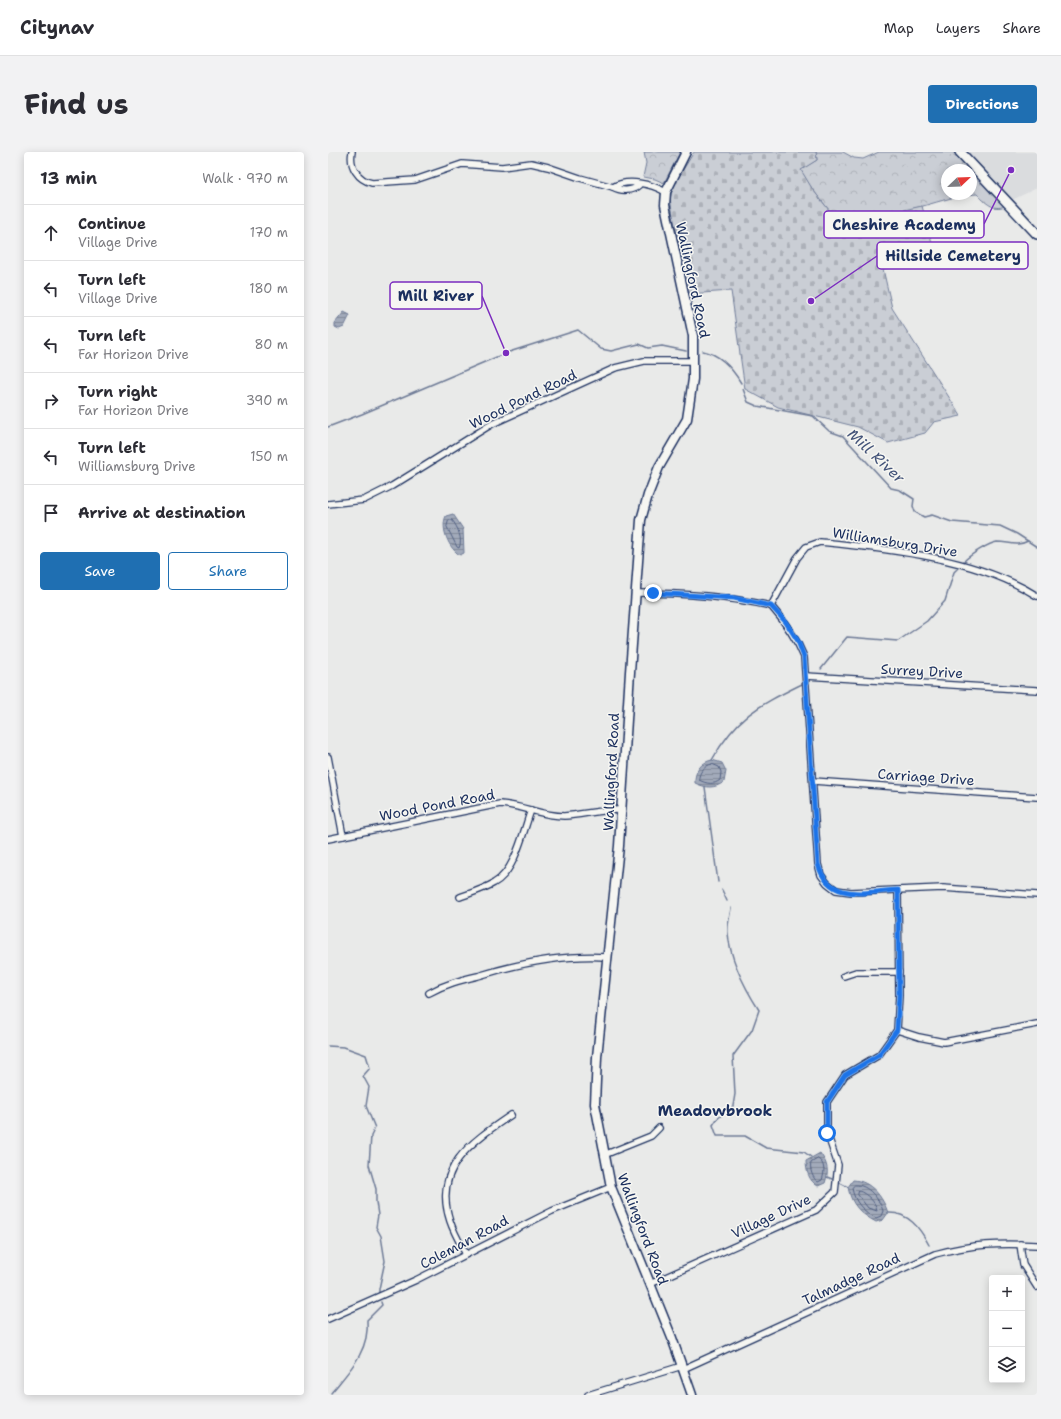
<!DOCTYPE html>
<meta charset="utf-8">
<style>
:root{--surface:#fff;--page:#f2f2f3;--text:#2b2b33;--muted:#7c7c81;--line:#e1e1e2;--accent:#1f6fb2}
body{margin:0;font-family:"Shantell Sans",sans-serif;background:var(--page);color:var(--text)}
.controls{position:absolute;right:12px;bottom:12px;display:grid;overflow:hidden;border-radius:4px;box-shadow:0 2px 10px #0003}
.controls button{width:36px;height:36px;display:grid;place-items:center;padding:0;border:0;border-bottom:1px solid var(--line);background:var(--surface);color:var(--text);font:20px sans-serif}
.compass{position:absolute;left:613px;top:12px;width:36px;height:36px;border-radius:50%;background:var(--surface);box-shadow:0 2px 10px #0003;rotate:67deg}
.stop{position:absolute;width:12px;height:12px;margin:-9px;border:3px solid #1a73e8;border-radius:50%;background:#fff}
.stop.end{background:#1a73e8;border-color:#fff;box-shadow:0 1px 4px #0008}
.list{margin:0;padding:0;list-style:none}
h2{display:flex;justify-content:space-between;align-items:center;height:52px;margin:0;padding:0 16px;font-size:17px}
h2 small{font-size:13px;font-weight:400;color:var(--muted)}
.list li{display:grid;grid-template-columns:26px 1fr auto;gap:12px;align-items:center;box-sizing:border-box;height:56px;padding:0 16px;border-top:1px solid var(--line)}
.list b{display:block;font-size:15px;white-space:nowrap}
.list p{margin:0;font-size:13px;white-space:nowrap;color:var(--muted)}
.list em{font-size:13px;font-style:normal;color:var(--muted)}
.actions{display:flex;gap:8px;padding:12px 16px}
.actions a{flex:1;padding:9px 0;border:1px solid var(--accent);border-radius:4px;text-align:center;font-size:14px;color:var(--accent)}
.actions .main{background:var(--accent);color:#fff}
.icon{flex:none;width:22px;height:22px;fill:none;stroke:currentColor;stroke-width:2;stroke-linecap:round;stroke-linejoin:round}
.map{position:relative;flex:none;width:709px;height:1243px;overflow:hidden;border-radius:4px}
header{display:flex;align-items:center;gap:24px;box-sizing:border-box;height:56px;padding:0 20px;background:var(--surface);border-bottom:1px solid var(--line)}
header strong{font-size:19px}
nav{display:flex;gap:22px;margin-inline-start:auto;font-size:14px}
.intro{display:flex;align-items:center;justify-content:space-between;box-sizing:border-box;height:96px;padding:0 24px}
h1{margin:0;font-size:28px}
.button{padding:10px 18px;border-radius:4px;background:var(--accent);color:#fff;font-size:14px;font-weight:700}
main{display:flex;gap:24px;padding:0 24px}
aside{flex:1;background:var(--surface);border-radius:4px;box-shadow:0 2px 10px #0003}
.map>svg:first-child{display:block}
.built{fill:#dadcde}
.forest{fill:url(#forest-crowns);stroke:#727e9a}
.cemetery{fill:url(#cemetery-stones);stroke:#727e9a}
.water{fill:url(#water-rules);stroke:#6c7995}
.lines{fill:none;stroke-linecap:round;stroke-linejoin:round}
.shore{stroke:#516083;stroke-width:1}
.stream{stroke:#6c7995;stroke-width:1.5}
.street-casing{stroke:#1b2f5e;stroke-width:8}
.secondary-casing{stroke:#1b2f5e;stroke-width:11}
.primary-casing{stroke:#1b2f5e;stroke-width:12}
.street{stroke:#f6f6f2;stroke-width:5.5}
.secondary{stroke:#f6f6f2;stroke-width:8}
.primary{stroke:#f6f6f2;stroke-width:9}
.route{stroke:#1a73e8;stroke-width:5}
.labels{text-anchor:middle;dominant-baseline:central;stroke-width:3;stroke-linejoin:round;paint-order:stroke}
.street-label{font-size:14px;fill:#1b2f5e;stroke:#f6f6f2}
.water-label{font-size:15px;font-style:italic;fill:#44547a;stroke:#f6f6f2}
.neighbourhood-label{font-size:15px;font-weight:bold;fill:#1b2f5e;stroke:#f6f6f2}
.leader{fill:none;stroke:#7b2cbf;stroke-width:1.5}
.callout-dot{fill:#7b2cbf;stroke:#f6f6f2;stroke-width:1.5}
.callout{fill:#f6f6f2;stroke:#7b2cbf;stroke-width:1.5}
.callout-label{font-size:15px;text-anchor:middle;font-weight:bold;fill:#1b2f5e}
</style>
<header>
<strong>Citynav</strong>
<nav><a>Map</a><a>Layers</a><a>Share</a></nav>
</header>
<div class="intro"><h1>Find us</h1><a class="button">Directions</a></div>
<main>
<aside>
<h2>13 min<small>Walk · 970 m</small></h2>
<ul class="list">
<li><svg class="icon" aria-label="ahead" viewBox="0 0 24 24"><path d="M12 20V5M6 11l6-6 6 6"/></svg><div><b>Continue</b><p>Village Drive</p></div><em>170 m</em></li>
<li><svg class="icon" aria-label="left" viewBox="0 0 24 24"><path d="M17 20v-9H6M10 6l-5 5 5 5"/></svg><div><b>Turn left</b><p>Village Drive</p></div><em>180 m</em></li>
<li><svg class="icon" aria-label="left" viewBox="0 0 24 24"><path d="M17 20v-9H6M10 6l-5 5 5 5"/></svg><div><b>Turn left</b><p>Far Horizon Drive</p></div><em>80 m</em></li>
<li><svg class="icon" aria-label="right" viewBox="0 0 24 24"><path d="M7 20v-9h11M14 6l5 5-5 5"/></svg><div><b>Turn right</b><p>Far Horizon Drive</p></div><em>390 m</em></li>
<li><svg class="icon" aria-label="left" viewBox="0 0 24 24"><path d="M17 20v-9H6M10 6l-5 5 5 5"/></svg><div><b>Turn left</b><p>Williamsburg Drive</p></div><em>150 m</em></li>
<li><svg class="icon" aria-label="arrive" viewBox="0 0 24 24"><path d="M6 21V4h12l-3 4 3 4H6"/></svg><div><b>Arrive at destination</b></div></li>
</ul>
<div class="actions"><a class="main">Save</a><a>Share</a></div>
</aside>
<div class="map">
<svg width="709" height="1243" viewBox="0 0 709 1243">
<defs>
<pattern id="forest-crowns" width="20" height="18" patternUnits="userSpaceOnUse"><rect width="20" height="18" fill="#caced5"/><path d="M2 6a3 3 0 1 1 6 0M12 15a3 3 0 1 1 6 0" fill="none" stroke="#adb1b9"/></pattern>
<pattern id="cemetery-stones" width="16" height="16" patternUnits="userSpaceOnUse"><rect width="16" height="16" fill="#caced5"/><path d="M2 7V4a2 2 0 0 1 4 0v3zM10 15v-3a2 2 0 0 1 4 0v3z" fill="#adb1b9"/></pattern>
<pattern id="water-rules" width="6" height="5" patternUnits="userSpaceOnUse"><rect width="6" height="5" fill="#a2aaba"/><path d="M0 2.5h6" fill="none" stroke="#838b9a"/></pattern>
</defs>
<rect width="100%" height="100%" fill="#e9eae9"/>
<filter id="ink" filterUnits="userSpaceOnUse"><feTurbulence type="fractalNoise" baseFrequency=".025" numOctaves="2"/><feDisplacementMap in="SourceGraphic" scale="8" xChannelSelector="R" yChannelSelector="G"/><feConvolveMatrix kernelMatrix="1 2 1 2 8 2 1 2 1" color-interpolation-filters="sRGB"/></filter>
<g filter="url(#ink)">
<path class="built" d="M639,0H709V36L684,48Z"/>
<g class="forest">
<path d="M316,0H352L336,31L327,27L315,25L318,11Z"/>
<path d="M488,0H515L526,6L535,7L551,0H625L643,18H619V42H643V18L677,54C665,59 658,51 649,42C630,43 613,49 595,54C567,61 538,68 509,68L485,38L472,18L489,8Z"/>
</g>
<path class="cemetery" d="M366,0H488L489,8L473,18L485,38L509,68H530L594,54L607,102L555,117L564,156L633,264L606,270L597,281L560,291L530,275L450,255L417,237L403,139L360,142L342,47L345,34Z"/>
<g class="water">
<path d="M16,160L22,163L16,175L11,177L7,175V171Z"/>
<path d="M125,362L135,377L136,401L132,403C121,397 112,376 118,364Z"/>
<path d="M384,608L394,611L398,619L396,630C386,637 378,636 367,631C366,620 373,610 384,608Z"/>
<path d="M492,1001C500,1012 501,1019 497,1031L490,1034C481,1029 478,1019 478,1009Z"/>
<path d="M525,1028C543,1029 555,1045 560,1061L555,1068L548,1070C533,1062 523,1053 520,1035Z"/>
</g>
<g class="lines">
<g class="shore">
<path d="M121,368H124C130,375 135,388 131,396L129,395L119,375Z"/>
<path d="M384,612L391,615L393,620L392,628C386,633 379,632 371,628C370,621 377,613 384,612Z"/>
<path d="M490,1007C497,1011 497,1020 494,1028L490,1030C485,1027 481,1017 483,1011Z"/>
<path d="M527,1033C540,1032 552,1048 555,1059L553,1064L548,1066C536,1060 526,1050 524,1036Z"/>
<path d="M531,1039C538,1041 549,1051 549,1059L540,1056L530,1043Z"/>
</g>
<g class="stream">
<path d="M375,199C391,202 404,216 413,231"/>
<path d="M415,237L420,250L429,254L485,264L501,279L515,284L563,336L572,338L586,347L585,354L587,360L596,365L604,363L624,370L672,374L689,382L709,395"/>
<path d="M0,275L34,262L178,201L250,178L273,197L283,199L311,192L320,196L334,194L358,199"/>
<path d="M636,409C642,403 661,391 669,390C681,390 689,395 700,389"/>
<path d="M493,517L519,485L570,489L599,469L617,449L626,420L630,416"/>
<path d="M384,608C409,563 432,553 476,531"/>
<path d="M377,635L390,730"/>
<path d="M394,738L399,749"/>
<path d="M403,756C402,764 399,773 400,781C402,808 417,836 431,858L424,878L405,904L407,942L405,954L389,967L385,973L389,984H417L438,996L476,1000L483,1005"/>
<path d="M0,894L16,895L38,903L42,916L35,924L41,935L38,954L47,976L43,984L41,1013L48,1037V1050L50,1063L48,1075L53,1084L57,1109L51,1137V1141"/>
<path d="M499,1025L504,1027"/>
<path d="M512,1031L520,1035"/>
<path d="M560,1061C580,1060 592,1076 601,1093"/>
<path d="M3,1241C21,1219 42,1199 39,1168L54,1153L53,1150"/>
</g>
<g class="street-casing">
<g id="street">
<path d="M24,0C21,14 30,28 44,31L87,28L134,12L174,15L203,11L220,15L252,26L285,35"/>
<path d="M311,33C304,40 292,39 285,35C300,26 323,32 338,40"/>
<path d="M0,352L36,348L64,334L164,272L287,216L316,209H366"/>
<path d="M307,441C353,441 398,444 443,454"/>
<path d="M443,454C457,470 468,485 476,505L490,712L493,723L499,731L508,738L523,740L615,736L709,743"/>
<path d="M443,454L469,406L478,395L492,390C562,397 649,406 709,444"/>
<path d="M478,524L709,538"/>
<path d="M0,605L15,684"/>
<path d="M485,629L709,645"/>
<path d="M0,687L172,652C194,653 213,664 236,664C255,663 274,657 294,658"/>
<path d="M132,745C143,741 156,737 166,731C187,720 195,680 203,658"/>
<path d="M516,824L528,820H571"/>
<path d="M101,841C117,832 133,828 150,824C192,811 235,802 279,805"/>
<path d="M569,878L591,885L616,890L709,872"/>
<path d="M276,1003L323,984L331,976"/>
<path d="M692,1092L695,1113L709,1135"/>
<path d="M138,1102C132,1091 126,1081 122,1069C104,1015 145,989 183,963"/>
<path d="M322,1132L488,1058L507,1040L510,1013L499,981V950L517,923L551,903L569,878L571,843L570,738"/>
<path d="M0,1167L88,1128L224,1059L283,1035"/>
<path d="M355,1217L607,1102C644,1092 671,1091 709,1093"/>
<path d="M260,1243L354,1214"/>
</g>
</g>
<g class="secondary-casing">
<path id="secondary" d="M358,0L338,40L337,53L365,184V227L359,267L331,315L320,343L313,368L302,520L291,694L269,905L267,952L283,1035L344,1186L364,1243"/>
</g>
<g class="primary-casing">
<path id="primary" d="M632,0L709,82"/>
</g>
<use href="#street" class="street"/>
<use href="#secondary" class="secondary"/>
<use href="#primary" class="primary"/>
</g>
</g>
<g class="lines" filter="url(#ink)">
<path class="route" d="M325,441L406,446L443,454L457,469L470,489L476,505L490,712C501,751 538,740 570,738L571,843L569,878L551,903L517,923L499,950V981"/>
</g>
<g class="labels">
<g class="street-label">
<text transform="translate(365 128) rotate(78)">Wallingford Road</text>
<text transform="translate(195 247) rotate(-26)">Wood Pond Road</text>
<text transform="translate(567 390) rotate(9)">Williamsburg Drive</text>
<text transform="translate(594 519) rotate(3)">Surrey Drive</text>
<text transform="translate(283 620) rotate(-87)">Wallingford Road</text>
<text transform="translate(598 625) rotate(4)">Carriage Drive</text>
<text transform="translate(109 653) rotate(-11)">Wood Pond Road</text>
<text transform="translate(443 1064) rotate(-25)">Village Drive</text>
<text transform="translate(315 1077) rotate(69)">Wallingford Road</text>
<text transform="translate(136 1090) rotate(-28)">Coleman Road</text>
<text transform="translate(523 1127) rotate(-25)">Talmadge Road</text>
</g>
<g class="water-label">
<text transform="translate(548 304) rotate(43)">Mill River</text>
</g>
<g class="neighbourhood-label">
<text x="387" y="959">Meadowbrook</text>
</g>
</g>
<path class="leader" d="M683 18L656 72M483 149L549 104M178 201L154 144"/>
<g class="callout-dot">
<circle cx="683" cy="18" r="4"/>
<circle cx="483" cy="149" r="4"/>
<circle cx="178" cy="201" r="4"/>
</g>
<g class="callout">
<rect x="496" y="59" width="160" height="27" rx="4"/>
<rect x="549" y="90" width="151" height="27" rx="4"/>
<rect x="62" y="130" width="92" height="27" rx="4"/>
</g>
<g class="callout-label">
<text x="576" y="78">Cheshire Academy</text>
<text x="625" y="109">Hillside Cemetery</text>
<text x="108" y="149">Mill River</text>
</g>
</svg>
<div class="controls">
<button>+</button>
<button>−</button>
<button><svg class="icon" aria-label="layers" viewBox="0 0 24 24"><path d="M12 4l9 5-9 5-9-5zM3 14l9 5 9-5"/></svg></button>
</div>
<svg class="compass" viewBox="-18 -18 36 36"><path d="M0-13l5 13h-10z" fill="#e53935"/><path d="M0 13l5-13h-10z" fill="#7c7c81"/></svg>
<div class="stop" style="left:499px;top:981px"></div>
<div class="stop end" style="left:325px;top:441px"></div>
</div>
</main>
